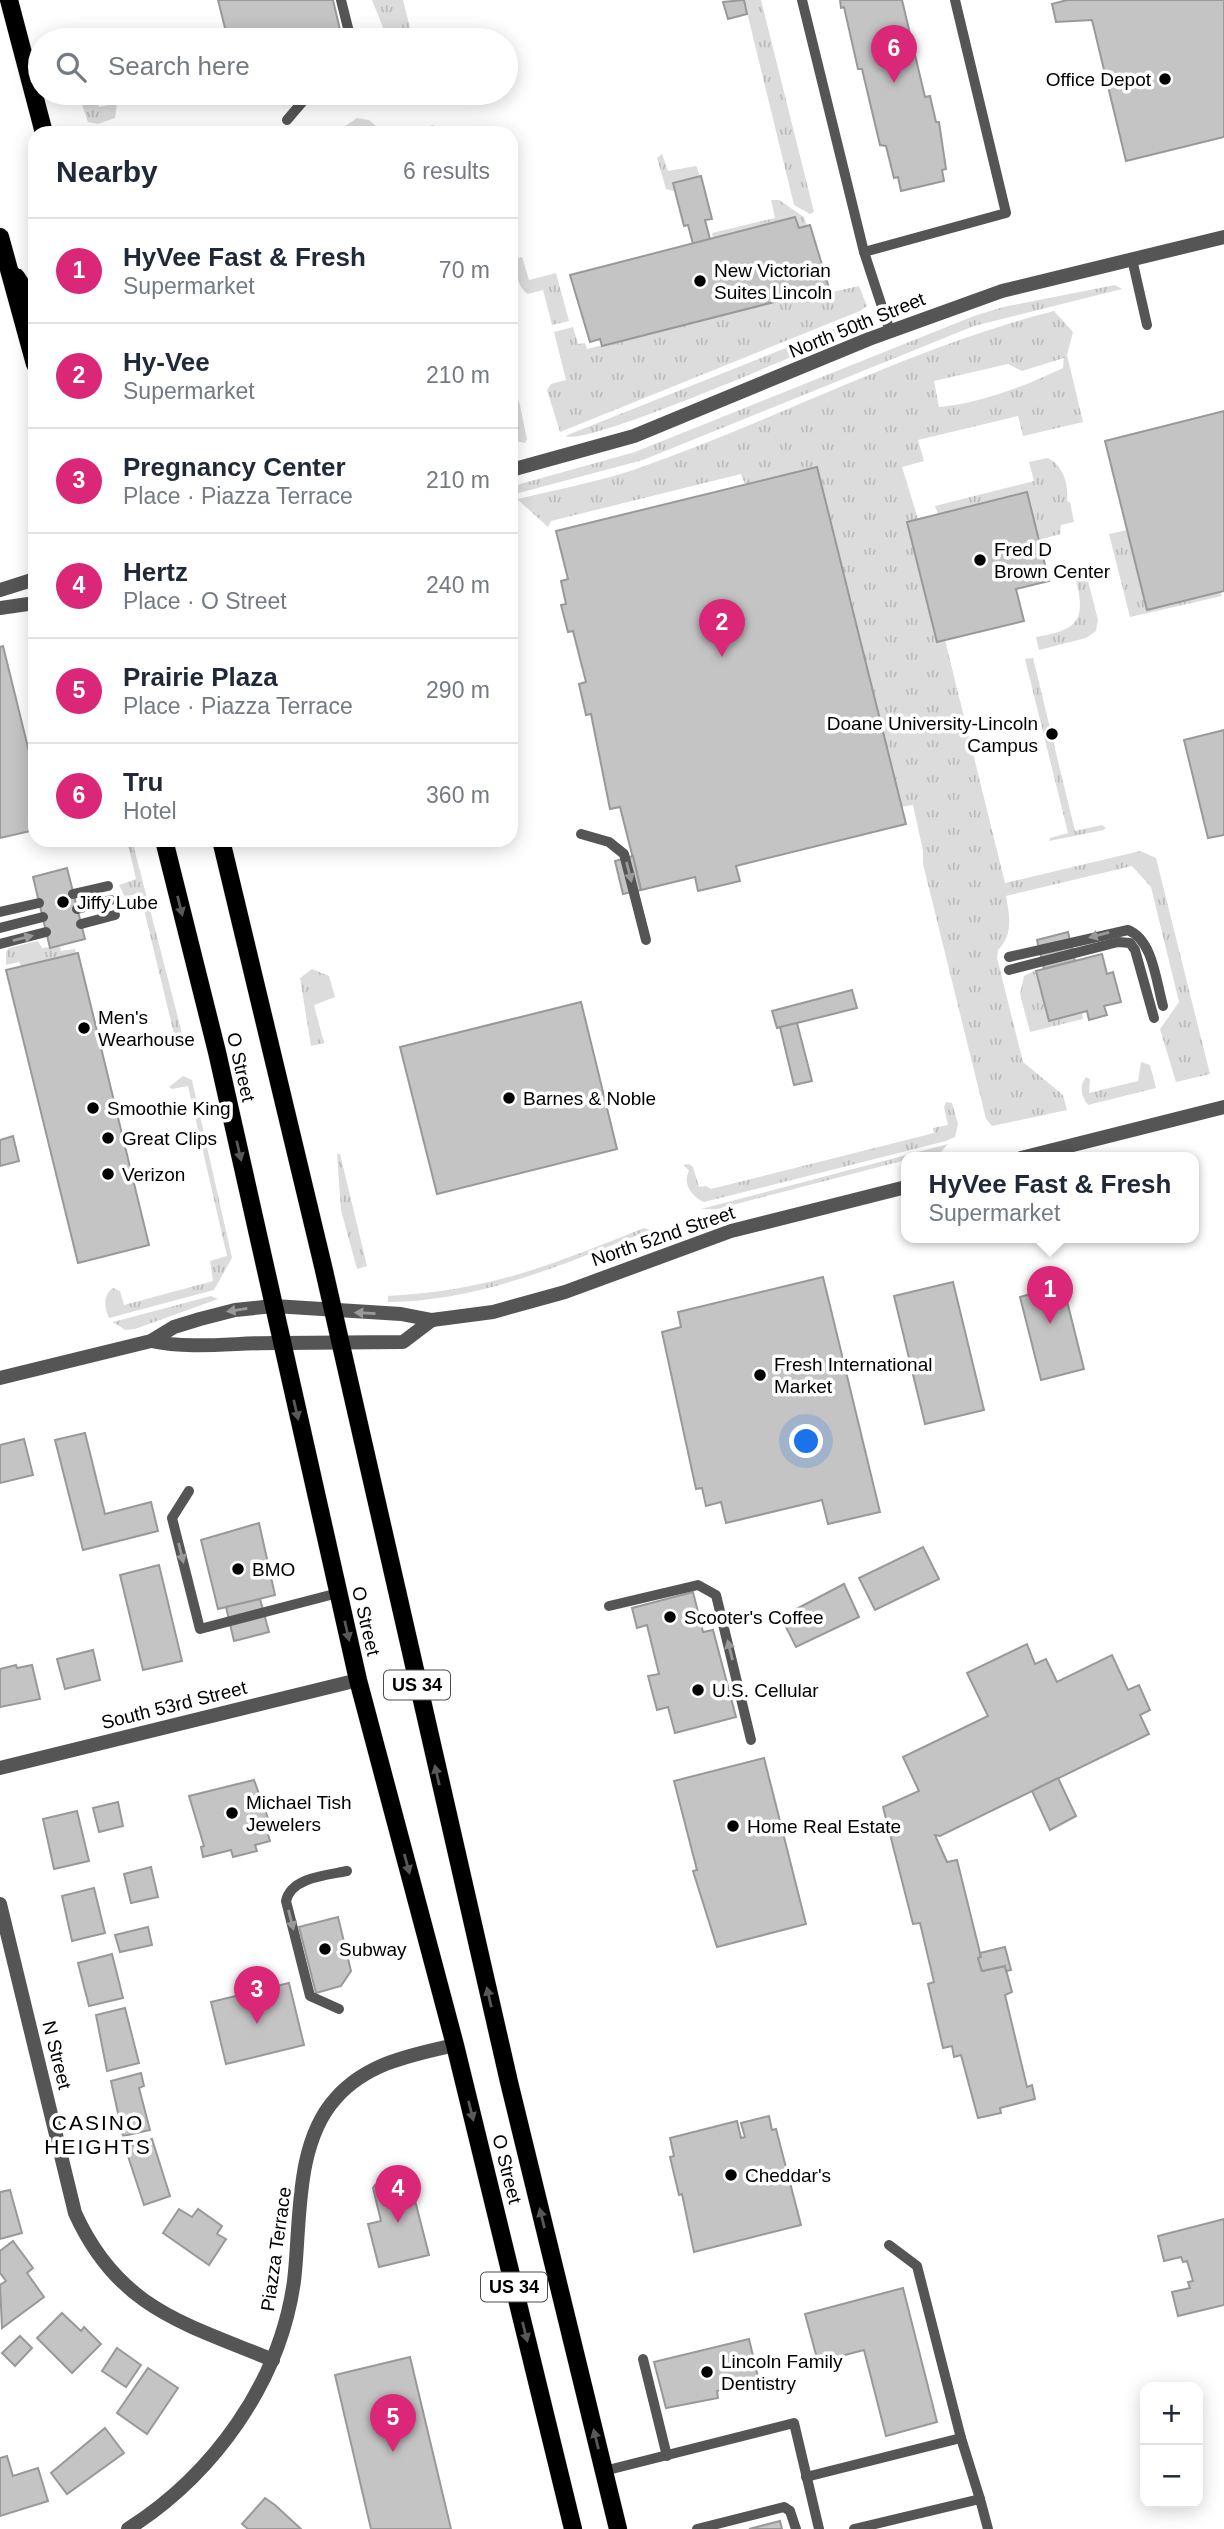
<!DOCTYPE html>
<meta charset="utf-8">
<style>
:root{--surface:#fff;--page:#f6f6f7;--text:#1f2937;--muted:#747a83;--line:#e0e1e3;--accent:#db2777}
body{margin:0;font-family:Arial,sans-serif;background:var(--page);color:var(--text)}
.controls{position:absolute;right:21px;bottom:21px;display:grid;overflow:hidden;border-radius:14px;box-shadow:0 4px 18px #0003}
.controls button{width:63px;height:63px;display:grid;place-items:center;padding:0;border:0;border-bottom:2px solid var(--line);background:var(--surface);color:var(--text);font:35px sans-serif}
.you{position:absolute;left:807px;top:1442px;width:24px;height:24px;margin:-18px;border:5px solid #fff;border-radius:50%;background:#1a73e8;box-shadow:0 0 0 10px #1a73e833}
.badge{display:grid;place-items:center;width:46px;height:46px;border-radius:50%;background:var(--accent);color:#fff;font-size:23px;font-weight:700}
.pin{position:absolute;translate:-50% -58px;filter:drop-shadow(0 2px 4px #0008)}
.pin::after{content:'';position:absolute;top:37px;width:24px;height:21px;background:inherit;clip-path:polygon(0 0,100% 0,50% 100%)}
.popup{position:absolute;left:901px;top:1152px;width:298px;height:91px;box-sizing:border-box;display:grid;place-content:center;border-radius:14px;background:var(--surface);filter:drop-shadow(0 2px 5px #0005);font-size:23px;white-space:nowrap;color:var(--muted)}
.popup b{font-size:26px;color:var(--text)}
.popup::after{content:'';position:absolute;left:50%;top:100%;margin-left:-14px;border:14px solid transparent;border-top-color:var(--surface)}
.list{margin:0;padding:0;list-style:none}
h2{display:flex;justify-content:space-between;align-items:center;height:91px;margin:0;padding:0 28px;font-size:30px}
h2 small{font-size:23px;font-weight:400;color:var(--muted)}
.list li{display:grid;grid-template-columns:46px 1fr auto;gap:21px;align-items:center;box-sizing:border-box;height:105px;padding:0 28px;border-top:2px solid var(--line)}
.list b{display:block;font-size:26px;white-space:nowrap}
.list p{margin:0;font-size:23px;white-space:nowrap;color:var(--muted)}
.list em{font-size:23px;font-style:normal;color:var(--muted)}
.icon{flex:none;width:38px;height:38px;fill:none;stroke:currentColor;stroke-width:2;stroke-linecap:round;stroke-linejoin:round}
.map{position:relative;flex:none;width:1224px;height:2529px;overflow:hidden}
.search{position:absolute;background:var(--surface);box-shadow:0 4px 18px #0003;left:28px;top:28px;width:490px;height:77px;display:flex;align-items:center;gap:18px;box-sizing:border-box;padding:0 24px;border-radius:38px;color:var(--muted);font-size:26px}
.panel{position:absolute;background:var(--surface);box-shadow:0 4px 18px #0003;left:28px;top:126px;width:490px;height:721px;border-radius:21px}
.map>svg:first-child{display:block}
.grass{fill:url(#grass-tufts);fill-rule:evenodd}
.building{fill:#c4c4c4;stroke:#999;stroke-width:2}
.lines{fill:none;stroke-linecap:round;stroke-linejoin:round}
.primary-casing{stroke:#dbdbdb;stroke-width:19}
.service{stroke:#555;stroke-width:10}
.minor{stroke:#555;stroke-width:14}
.tertiary{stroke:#555;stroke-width:14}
.primary{stroke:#000;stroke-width:18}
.oneway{fill:#999}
.oneway2{fill:#595959}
.poi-dot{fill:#000;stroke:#fff;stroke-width:2.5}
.labels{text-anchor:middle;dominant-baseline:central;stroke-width:7;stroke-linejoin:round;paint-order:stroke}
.shield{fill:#fff;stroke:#4c4c4c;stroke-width:2}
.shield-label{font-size:18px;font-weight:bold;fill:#000}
.poi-label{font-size:19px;fill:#000;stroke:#fff;text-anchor:start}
.street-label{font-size:19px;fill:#000;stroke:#fff}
.neighbourhood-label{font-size:21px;letter-spacing:2px;fill:#000;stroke:#fff}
</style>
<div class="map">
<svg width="1224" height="2529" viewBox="0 0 1224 2529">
<defs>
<pattern id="grass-tufts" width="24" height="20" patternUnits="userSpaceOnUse" patternTransform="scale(1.75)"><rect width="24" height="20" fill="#dcdcdc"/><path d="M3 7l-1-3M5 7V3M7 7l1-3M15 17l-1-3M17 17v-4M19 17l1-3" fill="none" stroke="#bbb"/></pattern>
</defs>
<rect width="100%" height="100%" fill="#fff"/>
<g class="grass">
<path d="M372,0H403L413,40H388Z"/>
<path d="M744,0H761L814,212L810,214L794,205Z"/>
<path d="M78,93H87L91,102L98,100L99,107L117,103L115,118L98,124L88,122Z"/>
<path d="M357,118L369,120L379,129L423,128L433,125L443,131L432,133L430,128L410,133H335Z"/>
<path d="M662,154L668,171L696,166L703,183L673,191L666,189L657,158Z"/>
<path d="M771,200H779L804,217L807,226L799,228L795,217L713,238L712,233L775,218Z"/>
<path d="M522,257L529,280L556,273L569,321L552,325L543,290L528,294C518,288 513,269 518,258Z"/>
<path d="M1115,285L1122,289L974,326L643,460L515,494L512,491L520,484L635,452L974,316L1003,307Z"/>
<path d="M859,286L867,306L860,311L560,432L547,390L551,384L566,380L554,332L573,327L578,344L585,343L587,349L829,288L832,292Z"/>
<path d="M1054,311L1073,332L1067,355L1083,422L1023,436L1018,416L918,440L924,461L902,467L918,519L907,523L937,642L945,640L1005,883L1140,851L1156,858L1210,1074L1176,1082L1160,1029L1179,1002L1151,887L1132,866L1006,896C1010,917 1013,935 998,950L997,958L1023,1062L1063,1095L1067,1110L992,1126L986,1119L923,864V851L913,805L901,807L817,467L745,484L741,474L551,521L548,527L517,499C556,490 597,482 636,469C777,420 908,348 1054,311ZM1064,358L1063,368C1025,386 982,403 939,407L934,381L1008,364L1022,371Z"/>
<path d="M866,316L857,329C818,345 588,447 565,436Z"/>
<path d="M511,394L519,401L527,439L525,443L511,440Z"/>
<path d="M1047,458C1063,464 1069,485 1067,501L1070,502L1074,522L1061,525L1060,534L1039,540L938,514L935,506L1034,481L1029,462Z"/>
<path d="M1127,530L1147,610L1220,592L1222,596L1130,617L1109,534Z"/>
<path d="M1086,573L1098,620L1096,631L1086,638L1039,650L1036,637C1081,630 1086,618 1075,576Z"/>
<path d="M1033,658L1075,831L1102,825L1106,828L1104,830L1049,841L1050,838L1068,833L1025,659Z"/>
<path d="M127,840H132L184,1041L178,1045L162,1047L157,1040L174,1034L140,893L125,897L119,885L136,879Z"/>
<path d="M38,941L42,948L60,946L61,951L75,949L76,953L21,966L19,962L6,965V952L9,948Z"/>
<path d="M312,969L329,976L335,997L314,1005L324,1043L311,1046L300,978Z"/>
<path d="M1036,970L1049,1020L1082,1012L1083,1019L1030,1032L1020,994L1024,976Z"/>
<path d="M1141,1062L1150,1065L1156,1088L1088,1105C1081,1096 1079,1086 1086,1077L1090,1079L1089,1093L1138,1081Z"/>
<path d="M183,1076L192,1080L232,1258L214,1290L109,1318C104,1307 103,1295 113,1288L120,1291L124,1305L213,1281L210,1261L227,1256L188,1086L172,1089L169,1087Z"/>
<path d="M946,1102L952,1103L958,1124L955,1137L946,1141L704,1202C692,1197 682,1183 689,1171L684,1165L689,1164L693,1167L699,1187L706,1186L711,1189L934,1133L933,1128L948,1125L944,1107Z"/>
<path d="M948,1144L941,1152L906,1158V1160L717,1209H701Z"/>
<path d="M337,1154H340L367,1266L357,1269L341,1210Z"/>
<path d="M644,1228L650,1230C564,1264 481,1301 388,1302V1296C489,1291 551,1265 644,1228Z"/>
<path d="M211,1296L218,1299L135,1329L125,1330L113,1322Z"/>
</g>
<g class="building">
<path d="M218,0H333L341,34L337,40H228Z"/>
<path d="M744,0L747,14L728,19L723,2Z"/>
<path d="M840,0H902L925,97L930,96L936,122H939L946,169L942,170L944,181L901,191L898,177L894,178L886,146L880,145L862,69H858L844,7L841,8Z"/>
<path d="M1067,0H1224V137L1126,161L1092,20L1056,22L1052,4Z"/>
<path d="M701,176L712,219L705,220L710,239L693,244L688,225L684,226L673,183Z"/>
<path d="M795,217L799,228L810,225L829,288L602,346L600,339L590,342L570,275Z"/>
<path d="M1224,411V591L1147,610L1105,441Z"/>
<path d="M817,467L906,824L736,866L740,881L698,891L695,877L641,890L620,807L610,809L591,714L586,715L579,684L586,682L573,631L568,632L561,605L566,604L561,581L568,579L556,531Z"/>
<path d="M1027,492L1049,581L1016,589L1024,621L937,642L907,522Z"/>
<path d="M3,646L35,776V830L0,838V647Z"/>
<path d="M1224,730V835L1208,838L1184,740Z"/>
<path d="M633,856L641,890L623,894L615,861Z"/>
<path d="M67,868L85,939L50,948L33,877Z"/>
<path d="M1068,932L1075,961L1044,969L1037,940Z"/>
<path d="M78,953L149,1245L78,1263L6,970Z"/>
<path d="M1102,954L1107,974L1113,972L1121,1002L1104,1006L1107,1015L1089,1020L1087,1011L1049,1021L1036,971Z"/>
<path d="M852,990L857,1008L777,1028L772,1011Z"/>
<path d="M581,1002L617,1149L437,1194L400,1047Z"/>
<path d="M797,1023L812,1081L794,1085L780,1027Z"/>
<path d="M13,1136L19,1161L0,1166V1140Z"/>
<path d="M823,1277L880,1512L828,1524L822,1500L726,1523L721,1502L706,1506L702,1488L696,1489L662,1332L681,1327L678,1312Z"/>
<path d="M953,1282L984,1410L925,1424L894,1296Z"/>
<path d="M1063,1285L1084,1369L1041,1380L1020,1297Z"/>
<path d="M85,1433L105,1514L151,1502L158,1531L83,1550L55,1440Z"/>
<path d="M24,1439L33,1475L0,1483V1445Z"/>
<path d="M259,1523L275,1595L218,1609L201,1540Z"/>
<path d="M923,1547L939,1579L875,1610L859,1578Z"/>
<path d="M159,1565L182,1661L143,1670L120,1575Z"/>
<path d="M844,1584L859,1617L796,1647L781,1617Z"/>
<path d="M693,1592L703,1632L713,1630L736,1717L675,1733L668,1707L657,1710L648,1676L659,1674L647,1625L637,1628L632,1608Z"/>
<path d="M260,1599L269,1632L234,1641L226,1607Z"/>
<path d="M1027,1644L1035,1664L1046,1659L1057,1682L1112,1655L1128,1690L1139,1685L1150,1710L1140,1715L1149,1734L940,1836L935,1835L947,1862L957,1860L981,1957L978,1958L982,1971L1005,1966L1012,1992L1005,1995L1027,2087L1032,2085L1035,2099L1000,2108L1001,2113L978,2118L961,2055L954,2057L952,2046L943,2048L928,1984L934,1982L920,1923L913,1924L883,1807L919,1791L903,1757L988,1716L967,1673Z"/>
<path d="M93,1650L100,1680L65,1689L57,1659Z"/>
<path d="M16,1665L17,1668L32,1665L40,1699L0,1707V1669Z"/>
<path d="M764,1758L806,1924L717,1947L693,1871L697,1870L674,1781Z"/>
<path d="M1058,1778L1076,1816L1050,1830L1032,1791Z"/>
<path d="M254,1780L269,1821L264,1822L270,1841L255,1845L257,1851L233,1857L231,1850L203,1857L201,1847L204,1846L189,1796Z"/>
<path d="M118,1802L123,1826L99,1832L93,1808Z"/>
<path d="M77,1811L89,1861L54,1869L43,1819Z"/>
<path d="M151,1867L158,1897L131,1903L124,1874Z"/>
<path d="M94,1888L105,1933L72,1941L62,1896Z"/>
<path d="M338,1917L351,1971L341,1986L316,1993L299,1927Z"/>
<path d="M148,1927L152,1945L120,1952L115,1935Z"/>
<path d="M1005,1947L1011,1970L1006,1971L1005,1966L982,1971L978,1958L981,1957L980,1953Z"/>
<path d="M112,1954L123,1998L89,2006L78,1963Z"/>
<path d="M289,1983L304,2045L226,2064L211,2002Z"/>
<path d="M125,2008L139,2063L107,2071L96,2015Z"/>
<path d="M141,2073L144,2086L139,2088L150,2130L123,2136L111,2081Z"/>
<path d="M769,2116L772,2130L776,2129L801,2225L694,2252L682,2194L679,2195L670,2157L674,2156L670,2138L737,2121L741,2138L745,2137L741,2123Z"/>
<path d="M152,2139L170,2196L144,2205L125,2147Z"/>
<path d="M409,2177L429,2255L379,2267L368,2224L381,2221L373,2188L375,2185Z"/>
<path d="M10,2190L22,2233L0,2239V2192Z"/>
<path d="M179,2209L192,2217L198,2209L222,2226L217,2234L226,2239L209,2265L163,2233Z"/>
<path d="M1224,2219V2305L1178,2316L1172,2292L1190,2288L1188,2282L1193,2281L1187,2261L1183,2262L1181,2257L1164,2261L1158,2236Z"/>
<path d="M13,2241L33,2268L27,2273L44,2297L2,2328L0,2285L6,2281L0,2273V2251Z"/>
<path d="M903,2288L937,2422L886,2436L864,2350L818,2362L805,2314Z"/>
<path d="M62,2313L81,2331L84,2327L101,2344L72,2373L37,2338Z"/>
<path d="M20,2336L32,2348L15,2366L2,2353Z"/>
<path d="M749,2339L759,2381L717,2391L718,2398L666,2408L654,2362Z"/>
<path d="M117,2348L141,2365L126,2387L102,2371Z"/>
<path d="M410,2357L451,2529H371L335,2375Z"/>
<path d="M148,2368L178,2388L147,2434L117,2413Z"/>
<path d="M105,2428L124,2453L67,2494L51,2473Z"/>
<path d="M7,2456L13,2476L38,2468L48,2501L0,2516V2458Z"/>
<path d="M265,2498L275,2505L301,2529H248L242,2524Z"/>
<path d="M780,2521L782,2529H749Z"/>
</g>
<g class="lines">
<g class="primary-casing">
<g id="primary">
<path d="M9,0L44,133"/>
<path d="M0,237L35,364"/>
<path d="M16,277L35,306"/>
<path d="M164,840L217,1052L358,1680L455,2045L573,2529"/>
<path d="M221,840L323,1266L509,2082L618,2529"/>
</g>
</g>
<g class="service">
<path d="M341,0L351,40"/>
<path d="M802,0L864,252L890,331"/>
<path d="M287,120L310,93"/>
<path d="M864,252L1006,213L955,0"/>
<path d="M1132,259L1147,325"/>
<path d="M581,834L609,842L624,854L646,940"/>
<path d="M73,894L108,886"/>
<path d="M77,909L111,900"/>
<path d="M0,912L39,903"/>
<path d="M81,924L115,915"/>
<path d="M0,928L43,917"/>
<path d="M0,944L46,932"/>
<path d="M1009,957L1128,930C1153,940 1156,981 1163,1006"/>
<path d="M1009,970L1118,942L1130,943L1135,950L1154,1018"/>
<path d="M189,1491L172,1518L200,1629L338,1593"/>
<path d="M609,1606L698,1585L716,1595L751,1740"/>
<path d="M339,2009L310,1996L286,1901C291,1877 328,1875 347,1871"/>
<path d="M643,2359L667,2456"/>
<path d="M604,2471L794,2423L819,2529"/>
<path d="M806,2477L961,2438L917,2266L889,2245"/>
<path d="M980,2499L988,2529"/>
<path d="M697,2529L784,2507L790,2511L796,2529"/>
<path d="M854,2529L980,2499L961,2438"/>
</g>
<g class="minor">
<path d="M511,470L634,436L869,339L1002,291L1224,237"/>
<path d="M0,590L35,579"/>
<path d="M0,608L35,603"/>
<path d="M151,1341C194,1350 238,1342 282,1343"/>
<path d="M0,1378L151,1341L174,1327L200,1319L235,1310L274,1306"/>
<path d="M0,1768L358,1680"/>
<path d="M0,1904L75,2213C118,2308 183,2323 273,2360"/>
<path d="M128,2529C213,2475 280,2383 294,2281C301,2224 294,2144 336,2098C367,2063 411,2055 455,2045"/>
</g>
<g class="tertiary">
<path d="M1021,1158L1224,1107"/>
<path d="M274,1306L401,1314L432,1320L493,1312L565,1292L731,1231L906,1187"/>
<path d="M282,1343L403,1342L432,1320"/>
</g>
<use href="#primary" class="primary"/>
</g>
<defs><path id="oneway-solid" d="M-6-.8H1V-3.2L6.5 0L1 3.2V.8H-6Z" transform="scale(1.75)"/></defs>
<g class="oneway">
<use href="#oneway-solid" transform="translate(629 872) rotate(76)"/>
<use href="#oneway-solid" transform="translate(1099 935) rotate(166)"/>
<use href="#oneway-solid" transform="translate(23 938) rotate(-14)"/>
<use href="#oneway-solid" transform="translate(237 1310) rotate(171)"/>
<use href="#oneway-solid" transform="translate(365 1313) rotate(-177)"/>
<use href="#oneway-solid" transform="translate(181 1553) rotate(76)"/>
<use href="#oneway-solid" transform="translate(730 1650) rotate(-104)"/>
<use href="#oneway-solid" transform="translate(291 1920) rotate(76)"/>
</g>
<g class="oneway2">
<use href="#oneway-solid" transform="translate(180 906) rotate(76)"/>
<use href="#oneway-solid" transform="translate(239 1151) rotate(77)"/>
<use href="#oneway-solid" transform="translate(296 1410) rotate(77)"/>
<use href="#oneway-solid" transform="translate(347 1631) rotate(77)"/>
<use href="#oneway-solid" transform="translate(437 1775) rotate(-103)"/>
<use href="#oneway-solid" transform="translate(407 1864) rotate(75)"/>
<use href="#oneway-solid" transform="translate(489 1997) rotate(-103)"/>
<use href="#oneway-solid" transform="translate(471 2111) rotate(76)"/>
<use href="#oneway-solid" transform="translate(542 2218) rotate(-104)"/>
<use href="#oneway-solid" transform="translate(525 2332) rotate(76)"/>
<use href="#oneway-solid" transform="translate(596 2439) rotate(-104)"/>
</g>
<g class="poi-dot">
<circle cx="1165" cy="79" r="7"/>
<circle cx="700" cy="281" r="7"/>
<circle cx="980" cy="560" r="7"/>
<circle cx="1052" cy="734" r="7"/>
<circle cx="63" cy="902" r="7"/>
<circle cx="84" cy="1028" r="7"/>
<circle cx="509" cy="1098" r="7"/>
<circle cx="93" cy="1108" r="7"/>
<circle cx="108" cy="1138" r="7"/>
<circle cx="108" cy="1174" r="7"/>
<circle cx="760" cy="1375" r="7"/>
<circle cx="238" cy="1569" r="7"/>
<circle cx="670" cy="1617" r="7"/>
<circle cx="698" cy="1690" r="7"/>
<circle cx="232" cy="1813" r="7"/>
<circle cx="733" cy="1826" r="7"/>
<circle cx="325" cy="1949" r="7"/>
<circle cx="731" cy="2175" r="7"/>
<circle cx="707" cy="2372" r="7"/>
</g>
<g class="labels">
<g class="shield">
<rect x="384" y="1670.5" width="66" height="29" rx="5"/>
<rect x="481" y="2272.5" width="66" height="29" rx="5"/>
</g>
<g class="shield-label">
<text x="417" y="1685">US 34</text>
<text x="514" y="2287">US 34</text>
</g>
<g class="poi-label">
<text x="1151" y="79" text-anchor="end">Office Depot</text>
<text x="714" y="270">New Victorian<tspan x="714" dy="22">Suites Lincoln</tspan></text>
<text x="994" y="549">Fred D<tspan x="994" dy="22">Brown Center</tspan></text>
<text x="1038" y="723" text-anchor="end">Doane University-Lincoln<tspan x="1038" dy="22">Campus</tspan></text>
<text x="77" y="902">Jiffy Lube</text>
<text x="98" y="1017">Men's<tspan x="98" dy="22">Wearhouse</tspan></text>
<text x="523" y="1098">Barnes &amp; Noble</text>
<text x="107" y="1108">Smoothie King</text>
<text x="122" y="1138">Great Clips</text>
<text x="122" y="1174">Verizon</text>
<text x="774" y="1364">Fresh International<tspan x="774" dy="22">Market</tspan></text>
<text x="252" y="1569">BMO</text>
<text x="684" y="1617">Scooter's Coffee</text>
<text x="712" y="1690">U.S. Cellular</text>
<text x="246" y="1802">Michael Tish<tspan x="246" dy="22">Jewelers</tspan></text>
<text x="747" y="1826">Home Real Estate</text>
<text x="339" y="1949">Subway</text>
<text x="745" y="2175">Cheddar's</text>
<text x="721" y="2361">Lincoln Family<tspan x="721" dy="22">Dentistry</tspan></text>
</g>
<g class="street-label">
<text transform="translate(857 325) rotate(-22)">North 50th Street</text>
<text transform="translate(241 1067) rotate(77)">O Street</text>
<text transform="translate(663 1236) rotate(-19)">North 52nd Street</text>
<text transform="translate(366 1621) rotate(77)">O Street</text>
<text transform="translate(174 1705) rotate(-14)">South 53rd Street</text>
<text transform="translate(57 2055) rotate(76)">N Street</text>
<text transform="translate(507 2169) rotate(76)">O Street</text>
<text transform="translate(276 2249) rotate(-82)">Piazza Terrace</text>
</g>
<g class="neighbourhood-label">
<text x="98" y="2122">CASINO<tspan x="98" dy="24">HEIGHTS</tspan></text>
</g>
</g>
</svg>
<div class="controls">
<button>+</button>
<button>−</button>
</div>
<div class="you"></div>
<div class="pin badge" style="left:1050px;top:1324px">1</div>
<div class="popup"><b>HyVee Fast &amp; Fresh</b>Supermarket</div>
<div class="pin badge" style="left:722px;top:657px">2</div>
<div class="pin badge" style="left:257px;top:2024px">3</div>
<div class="pin badge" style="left:398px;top:2223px">4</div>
<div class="pin badge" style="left:393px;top:2452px">5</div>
<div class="pin badge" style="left:894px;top:83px">6</div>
<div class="search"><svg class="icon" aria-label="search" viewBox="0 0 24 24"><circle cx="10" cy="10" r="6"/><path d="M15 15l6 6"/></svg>Search here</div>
<section class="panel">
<h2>Nearby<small>6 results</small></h2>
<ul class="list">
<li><span class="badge">1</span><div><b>HyVee Fast &amp; Fresh</b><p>Supermarket</p></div><em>70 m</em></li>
<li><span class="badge">2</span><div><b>Hy-Vee</b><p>Supermarket</p></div><em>210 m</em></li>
<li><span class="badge">3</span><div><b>Pregnancy Center</b><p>Place · Piazza Terrace</p></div><em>210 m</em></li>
<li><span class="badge">4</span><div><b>Hertz</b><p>Place · O Street</p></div><em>240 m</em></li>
<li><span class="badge">5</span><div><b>Prairie Plaza</b><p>Place · Piazza Terrace</p></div><em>290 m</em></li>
<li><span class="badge">6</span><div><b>Tru</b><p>Hotel</p></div><em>360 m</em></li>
</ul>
</section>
</div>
